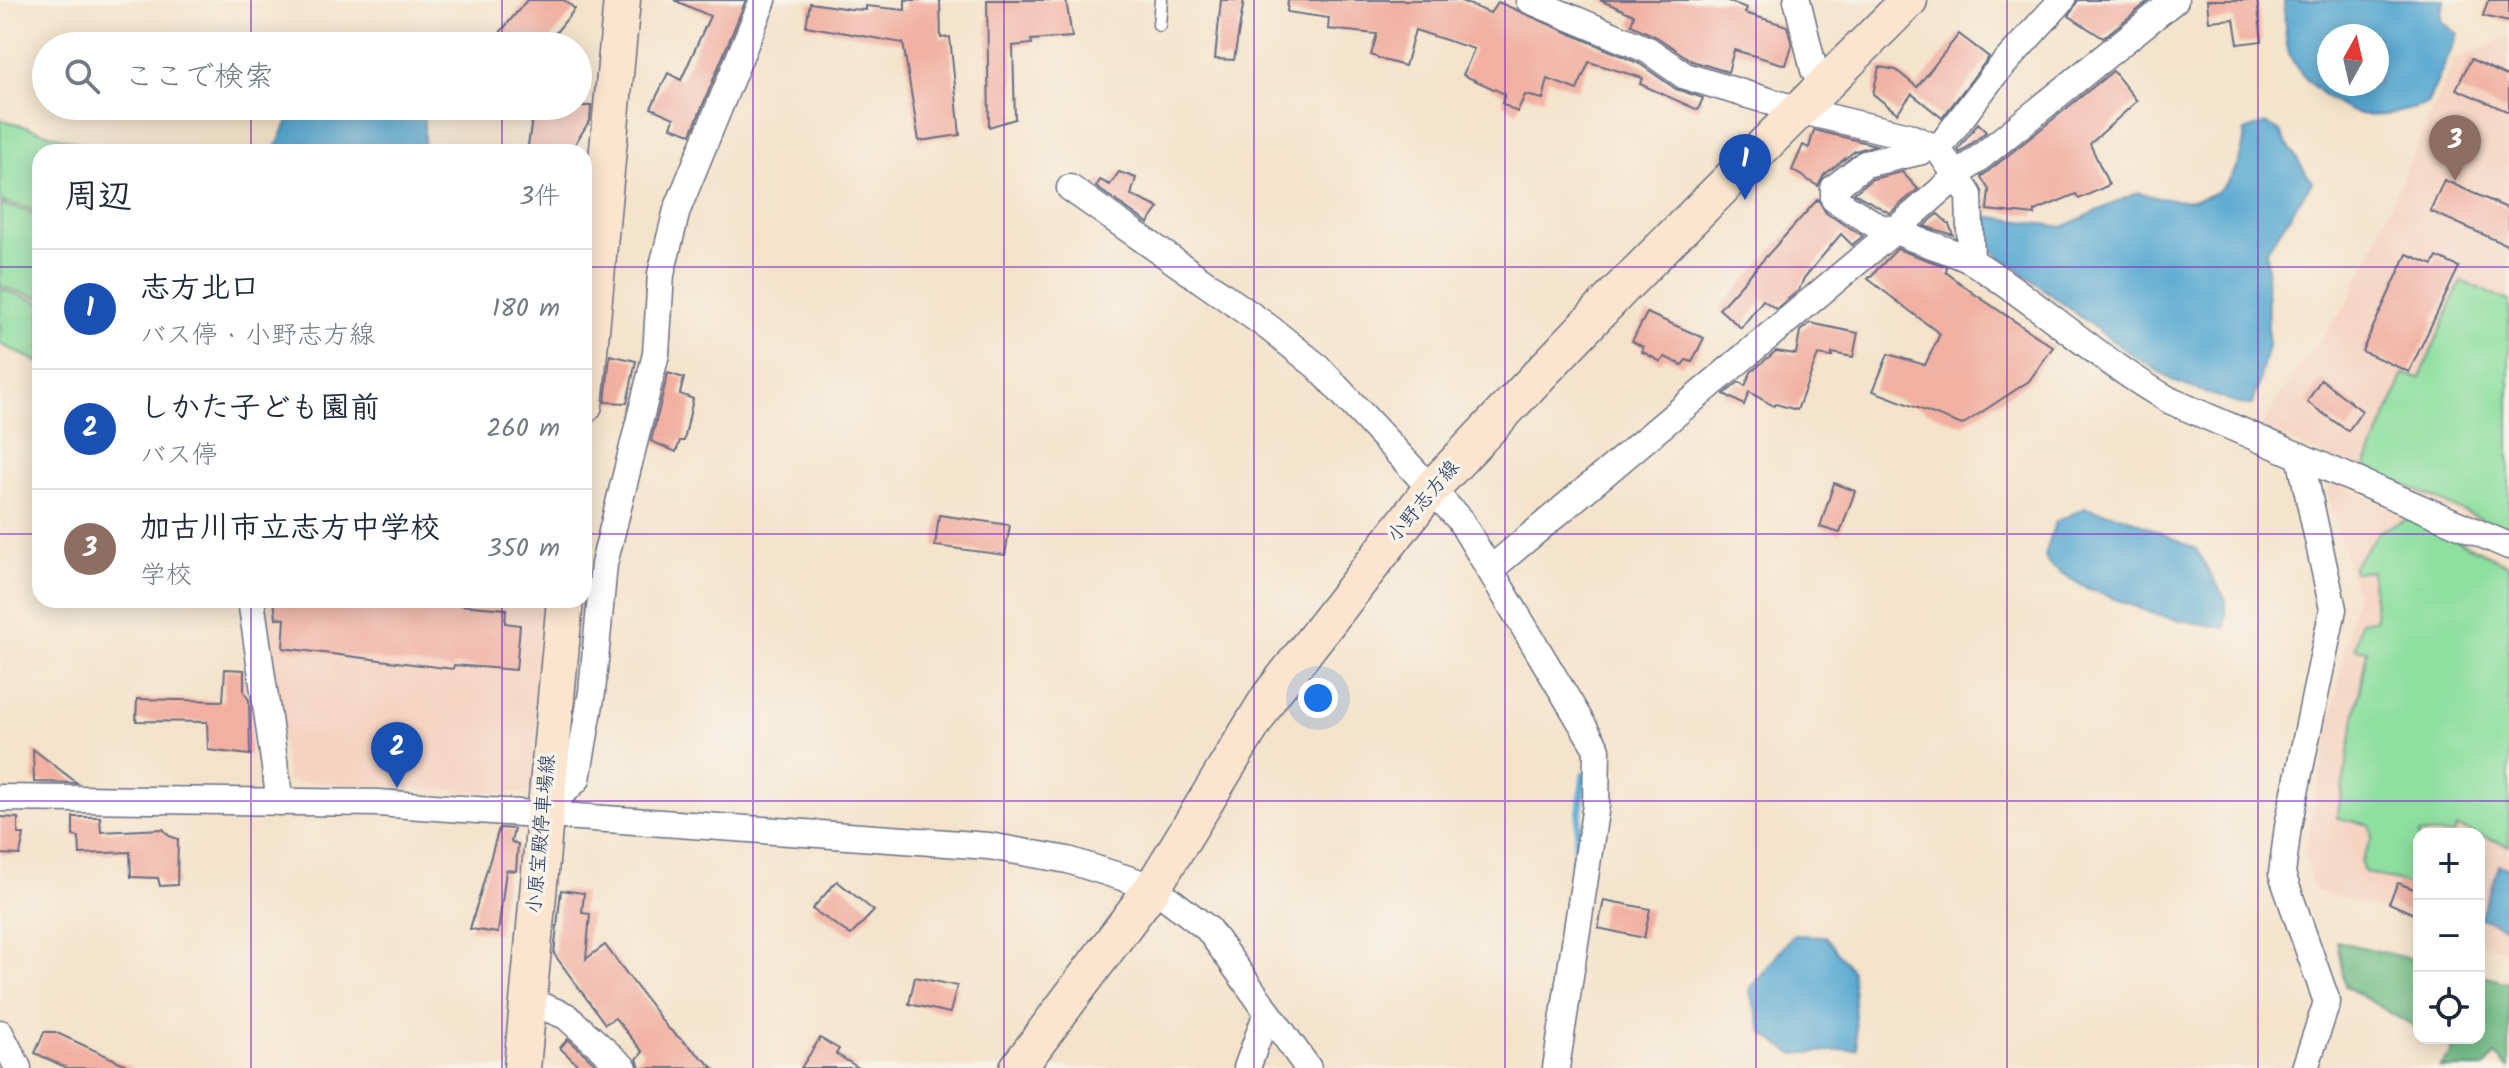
<!DOCTYPE html>
<html lang="ja">
<meta charset="utf-8">
<style>
:root{--surface:#fff;--page:#f6f6f7;--text:#1f2937;--muted:#747a83;--line:#e0e1e3;--accent:#d93025}
body{margin:0;font-family:Kalam,"Klee One",sans-serif;background:var(--page);color:var(--text)}
.controls{position:absolute;right:24px;bottom:24px;display:grid;overflow:hidden;border-radius:16px;box-shadow:0 4px 20px #0003}
.controls button{width:72px;height:72px;display:grid;place-items:center;padding:0;border:0;border-bottom:2px solid var(--line);background:var(--surface);color:var(--text);font:40px sans-serif}
.compass{position:absolute;left:2317px;top:24px;width:72px;height:72px;border-radius:50%;background:var(--surface);box-shadow:0 4px 20px #0003;rotate:8deg}
.you{position:absolute;left:1318px;top:698px;width:28px;height:28px;margin:-20px;border:6px solid #fff;border-radius:50%;background:#1a73e8;box-shadow:0 0 0 12px #1a73e833}
.badge{display:grid;place-items:center;width:52px;height:52px;border-radius:50%;background:var(--accent);color:#fff;font-size:26px;font-weight:700}
.pin{position:absolute;translate:-50% -66px;filter:drop-shadow(0 2px 4px #0008)}
.pin::after{content:'';position:absolute;top:42px;width:28px;height:24px;background:inherit;clip-path:polygon(0 0,100% 0,50% 100%)}
.list{margin:0;padding:0;list-style:none}
h2{display:flex;justify-content:space-between;align-items:center;height:104px;margin:0;padding:0 32px;font-size:34px}
h2 small{font-size:26px;font-weight:400;color:var(--muted)}
.list li{display:grid;grid-template-columns:52px 1fr auto;gap:24px;align-items:center;box-sizing:border-box;height:120px;padding:0 32px;border-top:2px solid var(--line)}
.list b{display:block;font-size:30px;white-space:nowrap}
.list p{margin:0;font-size:26px;white-space:nowrap;color:var(--muted)}
.list em{font-size:26px;font-style:normal;color:var(--muted)}
.icon{flex:none;width:44px;height:44px;fill:none;stroke:currentColor;stroke-width:2;stroke-linecap:round;stroke-linejoin:round}
.map{position:relative;flex:none;width:2509px;height:1068px;overflow:hidden}
.search{position:absolute;background:var(--surface);box-shadow:0 4px 20px #0003;left:32px;top:32px;width:560px;height:88px;display:flex;align-items:center;gap:20px;box-sizing:border-box;padding:0 28px;border-radius:44px;color:var(--muted);font-size:30px}
.panel{position:absolute;background:var(--surface);box-shadow:0 4px 20px #0003;left:32px;top:144px;width:560px;height:464px;border-radius:24px}
.map>svg:first-child{display:block}
.built{fill:#f5d3c1}
.green{fill:#8edfa0;stroke:#54877f;stroke-width:2}
.forest{fill:#72be86;stroke:#467672;stroke-width:2}
.water{fill:#56a8d1;stroke:#386c98;stroke-width:2;fill-rule:evenodd}
.lines{fill:none;stroke-linecap:round;stroke-linejoin:round}
.stream{stroke:#56a8d1;stroke-width:7}
.building{fill:#f1b0a2}
.lane-casing{stroke:#676e84;stroke-width:15}
.street-casing{stroke:#676e84;stroke-width:29}
.secondary-casing{stroke:#676e84;stroke-width:39}
.lane{stroke:#fff;stroke-width:12}
.street{stroke:#fff;stroke-width:26}
.secondary{stroke:#fbe5cf;stroke-width:36}
.grid{fill:none;stroke:#7b2cbf;stroke-width:2;stroke-opacity:0.55}
.labels{text-anchor:middle;dominant-baseline:central;stroke-width:7;stroke-linejoin:round;paint-order:stroke}
.street-label{font-size:20px;fill:#1b2f5e;stroke:#f7f3e8}
</style>
<div class="map">
<svg width="2509" height="1068" viewBox="0 0 2509 1068">
<rect width="100%" height="100%" fill="#f7f3e8"/>
<filter id="ink" filterUnits="userSpaceOnUse"><feTurbulence type="fractalNoise" baseFrequency=".0125" numOctaves="2"/><feDisplacementMap in="SourceGraphic" scale="16" xChannelSelector="R" yChannelSelector="G"/><feConvolveMatrix kernelMatrix="1 2 1 2 8 2 1 2 1" color-interpolation-filters="sRGB"/></filter>
<filter id="wash" filterUnits="userSpaceOnUse"><feTurbulence type="fractalNoise" baseFrequency=".006" numOctaves="4" result="noise"/><feDisplacementMap in="SourceGraphic" scale="32" xChannelSelector="R" yChannelSelector="G"/><feGaussianBlur stdDeviation="1.8" result="paint"/><feColorMatrix in="noise" values="0 0 0 0 0 0 0 0 0 0 0 0 0 0 0 0 0 1.4 0 .05"/><feComposite in="paint" operator="in"/></filter>
<g filter="url(#wash)">
<rect width="100%" height="100%" fill="#f4e3ca"/>
<g class="built">
<path d="M2509,37V536L2261,428L2281,393L2349,301L2454,60Z"/>
<path d="M2333,482L2509,561V951L2479,942V834H2419V924L2355,901L2315,891L2305,855L2356,592L2327,493Z"/>
<path d="M263,600H478L541,606L537,653L542,654L532,790L528,794L287,781Z"/>
</g>
<g class="green">
<path d="M0,119L108,152H40V212L0,201Z"/>
<path d="M0,204L40,215V298L0,286Z"/>
<path d="M2461,281L2509,301V532L2365,467L2404,374L2420,378Z"/>
<path d="M0,289L40,302V363L0,344Z"/>
<path d="M2409,518L2509,565V846L2457,827L2454,834H2419V887L2364,872L2361,862L2372,838L2370,825L2337,818L2367,650L2355,648L2360,622L2376,619L2371,571L2354,572L2353,566L2380,531Z"/>
</g>
<g class="forest">
<path d="M2337,941L2419,961V1030L2345,986Z"/>
<path d="M2479,975L2509,983V1068L2495,1055L2484,1068H2440L2454,1050L2433,1038H2479Z"/>
</g>
<g class="water">
<path d="M2284,0H2444L2441,21L2458,34L2427,105C2409,109 2385,118 2366,115C2338,112 2296,77 2288,50C2284,34 2285,16 2284,0ZM2377,36V84H2329V36Z"/>
<path d="M310,106L363,108L424,117V152H274L291,114Z"/>
<path d="M2266,123L2279,131L2312,182L2267,250L2268,346L2253,405L2238,404L2175,382L2122,348L1989,248L1978,215L2063,227L2138,192C2196,212 2239,199 2245,131Z"/>
<path d="M2085,508L2126,517L2196,549L2226,600V628L2159,616L2084,587L2049,565L2045,556L2055,522Z"/>
<path d="M2499,865L2509,869V928L2480,918Z"/>
<path d="M1793,935L1825,936L1852,971L1857,1049L1793,1054L1763,1033L1749,990Z"/>
</g>
<g class="lines">
<path class="stream" d="M1573,869L1584,774"/>
</g>
<g id="blocks">
<g class="building">
<path d="M527,0H564L575,9L545,46H489Z"/>
<path d="M674,0H746L691,134L671,127L674,118L651,108L668,73L681,80L710,16Z"/>
<path d="M905,0H940L941,38L950,37L960,135L919,141L903,43L806,26L810,3L850,9L866,10V6L905,10Z"/>
<path d="M987,0H1066L1072,37L1031,40L1032,44L1013,46L1015,119L989,127Z"/>
<path d="M1221,0H1244L1234,60L1215,59Z"/>
<path d="M1288,0H1459L1490,13L1498,2L1640,64L1676,89L1703,98L1698,110L1640,84L1643,78L1589,62L1577,90L1548,79L1543,99L1525,95L1517,112L1502,103L1505,94L1463,75L1474,49L1415,30L1405,66L1383,60L1371,55L1377,34L1328,29L1329,18L1287,12Z"/>
<path d="M1600,0H1725L1747,8L1745,13L1787,26L1792,45L1786,65L1734,50L1728,72L1692,61L1657,37L1631,25L1634,15Z"/>
<path d="M2078,0H2150L2103,38L2069,16Z"/>
<path d="M2207,0H2257L2262,41L2238,44L2234,19L2209,21Z"/>
<path d="M2488,0H2509V22L2483,16Z"/>
<path d="M1959,34L1989,57L1942,118L1912,94L1897,113L1873,94L1879,67L1896,70L1917,87Z"/>
<path d="M2471,59L2509,77V112L2456,89Z"/>
<path d="M2113,71L2137,101L2090,144L2109,185L2079,199L2076,194L2035,211V215L1987,210L1989,190L1981,177Z"/>
<path d="M534,106H591L590,120L570,152H527Z"/>
<path d="M1978,123L1986,132L1960,153L1958,150Z"/>
<path d="M1814,130L1876,145L1855,151L1824,175L1818,186L1792,170L1803,145L1809,148Z"/>
<path d="M1119,172L1136,178L1131,195L1159,208L1148,223L1096,187L1100,180L1110,185Z"/>
<path d="M1902,172L1918,189L1890,213L1854,193L1872,179Z"/>
<path d="M2444,180L2509,209V246L2430,211Z"/>
<path d="M1818,199L1826,213L1863,236L1852,245L1841,234L1804,278L1799,290L1776,309L1763,300L1741,328L1719,309Z"/>
<path d="M1938,214L1949,224L1953,235L1924,226Z"/>
<path d="M1897,249L1947,267L1946,272L1973,293L2053,347L2029,381L1962,425L1873,391L1888,354L1925,365L1940,334L1868,279Z"/>
<path d="M2407,254L2433,265L2437,257L2459,267L2409,372L2362,351Z"/>
<path d="M1647,313L1704,338L1692,362L1686,360L1682,365L1665,357L1661,362L1641,351L1643,347L1632,341Z"/>
<path d="M1810,323L1858,333L1853,357L1832,353V357L1818,355L1797,410L1776,404L1774,406L1749,392L1744,405L1724,394L1739,382L1745,386L1751,372L1776,351L1796,354L1800,331Z"/>
<path d="M610,355L636,361L627,403L605,402Z"/>
<path d="M668,373L684,378L680,394L693,399L684,441H680L676,452L651,441Z"/>
<path d="M2321,379L2362,411L2348,431L2307,402Z"/>
<path d="M1834,483L1855,491L1840,533L1820,527Z"/>
<path d="M939,515L1010,525L1005,555L935,546Z"/>
<path d="M274,600H402L506,609L505,623L520,625L516,670L454,665L453,669L283,648L285,619L276,618Z"/>
<path d="M225,669L244,670V692L249,700L250,755L208,750L207,722L136,721L137,699L223,701Z"/>
<path d="M33,749L77,783L34,782Z"/>
<path d="M0,817L18,818V834H24L20,855L0,854Z"/>
<path d="M73,817H100L101,832L163,829L169,836L178,839L177,885L160,886L158,878L131,877L130,852L80,854L79,837L73,836Z"/>
<path d="M499,828L514,829L511,842L518,844L516,871L506,870L498,933L470,929Z"/>
<path d="M837,881L874,911L851,935L812,909Z"/>
<path d="M2398,883L2419,891L2414,914L2389,903Z"/>
<path d="M561,890L584,893L582,913L590,914L586,959L605,945L667,1027L714,1068H640L637,1059L643,1052L615,1018L605,1024L554,954Z"/>
<path d="M1604,900L1650,909L1644,938L1598,928Z"/>
<path d="M915,977L957,986L950,1013L909,1004Z"/>
<path d="M44,1032H55L133,1068H67L35,1053Z"/>
<path d="M820,1038L839,1049L836,1054L859,1068H801Z"/>
<path d="M568,1039L600,1068H581L560,1048Z"/>
</g>
</g>
</g>
<g filter="url(#ink)">
<use href="#blocks" fill-opacity="0" stroke="#676e84" stroke-width="2"/>
<g class="lines">
<g class="lane-casing">
<path id="lane" d="M1159,25L1161,0"/>
</g>
<g class="street-casing">
<g id="street">
<path d="M1529,0L1648,50L1685,76L1802,111L1908,136L1938,149L1969,195L1971,260"/>
<path d="M1797,0L1814,70L1829,79"/>
<path d="M1929,145L1922,151L1865,164L1834,188V199L1879,227L1895,230L1957,176L2175,0"/>
<path d="M1938,149L1993,76L2062,0"/>
<path d="M1070,188L1268,327L1318,367L1460,520L1597,749L1596,805L1556,1068"/>
<path d="M2300,456L2333,609L2288,826L2282,874L2327,1002L2305,1068"/>
<path d="M1491,569L1895,230C1920,244 1953,249 1975,263C2043,306 2101,362 2171,401L2509,546"/>
<path d="M251,600L280,802"/>
<path d="M0,798L378,803L989,846L1068,860L1153,887L1208,929L1308,1068"/>
<path d="M544,811L577,779L592,692L604,564L656,354L661,274L677,210L763,0"/>
<path d="M527,1000L566,1016L624,1068"/>
<path d="M0,1033L18,1068"/>
<path d="M1247,1068L1267,1012"/>
</g>
</g>
<g class="secondary-casing">
<g id="secondary">
<path d="M584,405L622,0"/>
<path d="M522,1068L565,600"/>
<path d="M1018,1068L1153,887L1270,696L1431,489L1621,289L1909,0"/>
</g>
</g>
<use href="#lane" class="lane"/>
<use href="#street" class="street"/>
<use href="#secondary" class="secondary"/>
</g>
</g>
<path class="grid" d="M251,0V46M502,0V46M753,0V1068M1004,0V1068M1254,0V1068M1505,0V1068M1756,0V1068M2007,0V1068M2258,0V1068M251,106V152M502,106V152M0,267H40M584,267H2509M0,534H40M584,534H2509M251,600V1068M502,600V1068M0,801H2509"/>
<g class="labels">
<g class="street-label">
<text transform="translate(1424 502) rotate(-50)">小野志方線</text>
<text transform="translate(542 834) rotate(-85)">小原宝殿停車場線</text>
</g>
</g>
</svg>
<div class="controls">
<button>+</button>
<button>−</button>
<button><svg class="icon" aria-label="locate" viewBox="0 0 24 24"><circle cx="12" cy="12" r="6"/><path d="M12 2v4M12 18v4M2 12h4M18 12h4"/></svg></button>
</div>
<svg class="compass" viewBox="-18 -18 36 36"><path d="M0-13l5 13h-10z" fill="#e53935"/><path d="M0 13l5-13h-10z" fill="#747a83"/></svg>
<div class="you"></div>
<div class="pin badge" style="left:1745px;top:200px;background:#1a4fb4">1</div>
<div class="pin badge" style="left:397px;top:788px;background:#1a4fb4">2</div>
<div class="pin badge" style="left:2455px;top:181px;background:#8d6e63">3</div>
<div class="search"><svg class="icon" aria-label="search" viewBox="0 0 24 24"><circle cx="10" cy="10" r="6"/><path d="M15 15l6 6"/></svg>ここで検索</div>
<section class="panel">
<h2>周辺<small>3件</small></h2>
<ul class="list">
<li><span class="badge" style="background:#1a4fb4">1</span><div><b>志方北口</b><p>バス停 · 小野志方線</p></div><em>180 m</em></li>
<li><span class="badge" style="background:#1a4fb4">2</span><div><b>しかた子ども園前</b><p>バス停</p></div><em>260 m</em></li>
<li><span class="badge" style="background:#8d6e63">3</span><div><b>加古川市立志方中学校</b><p>学校</p></div><em>350 m</em></li>
</ul>
</section>
</div>
